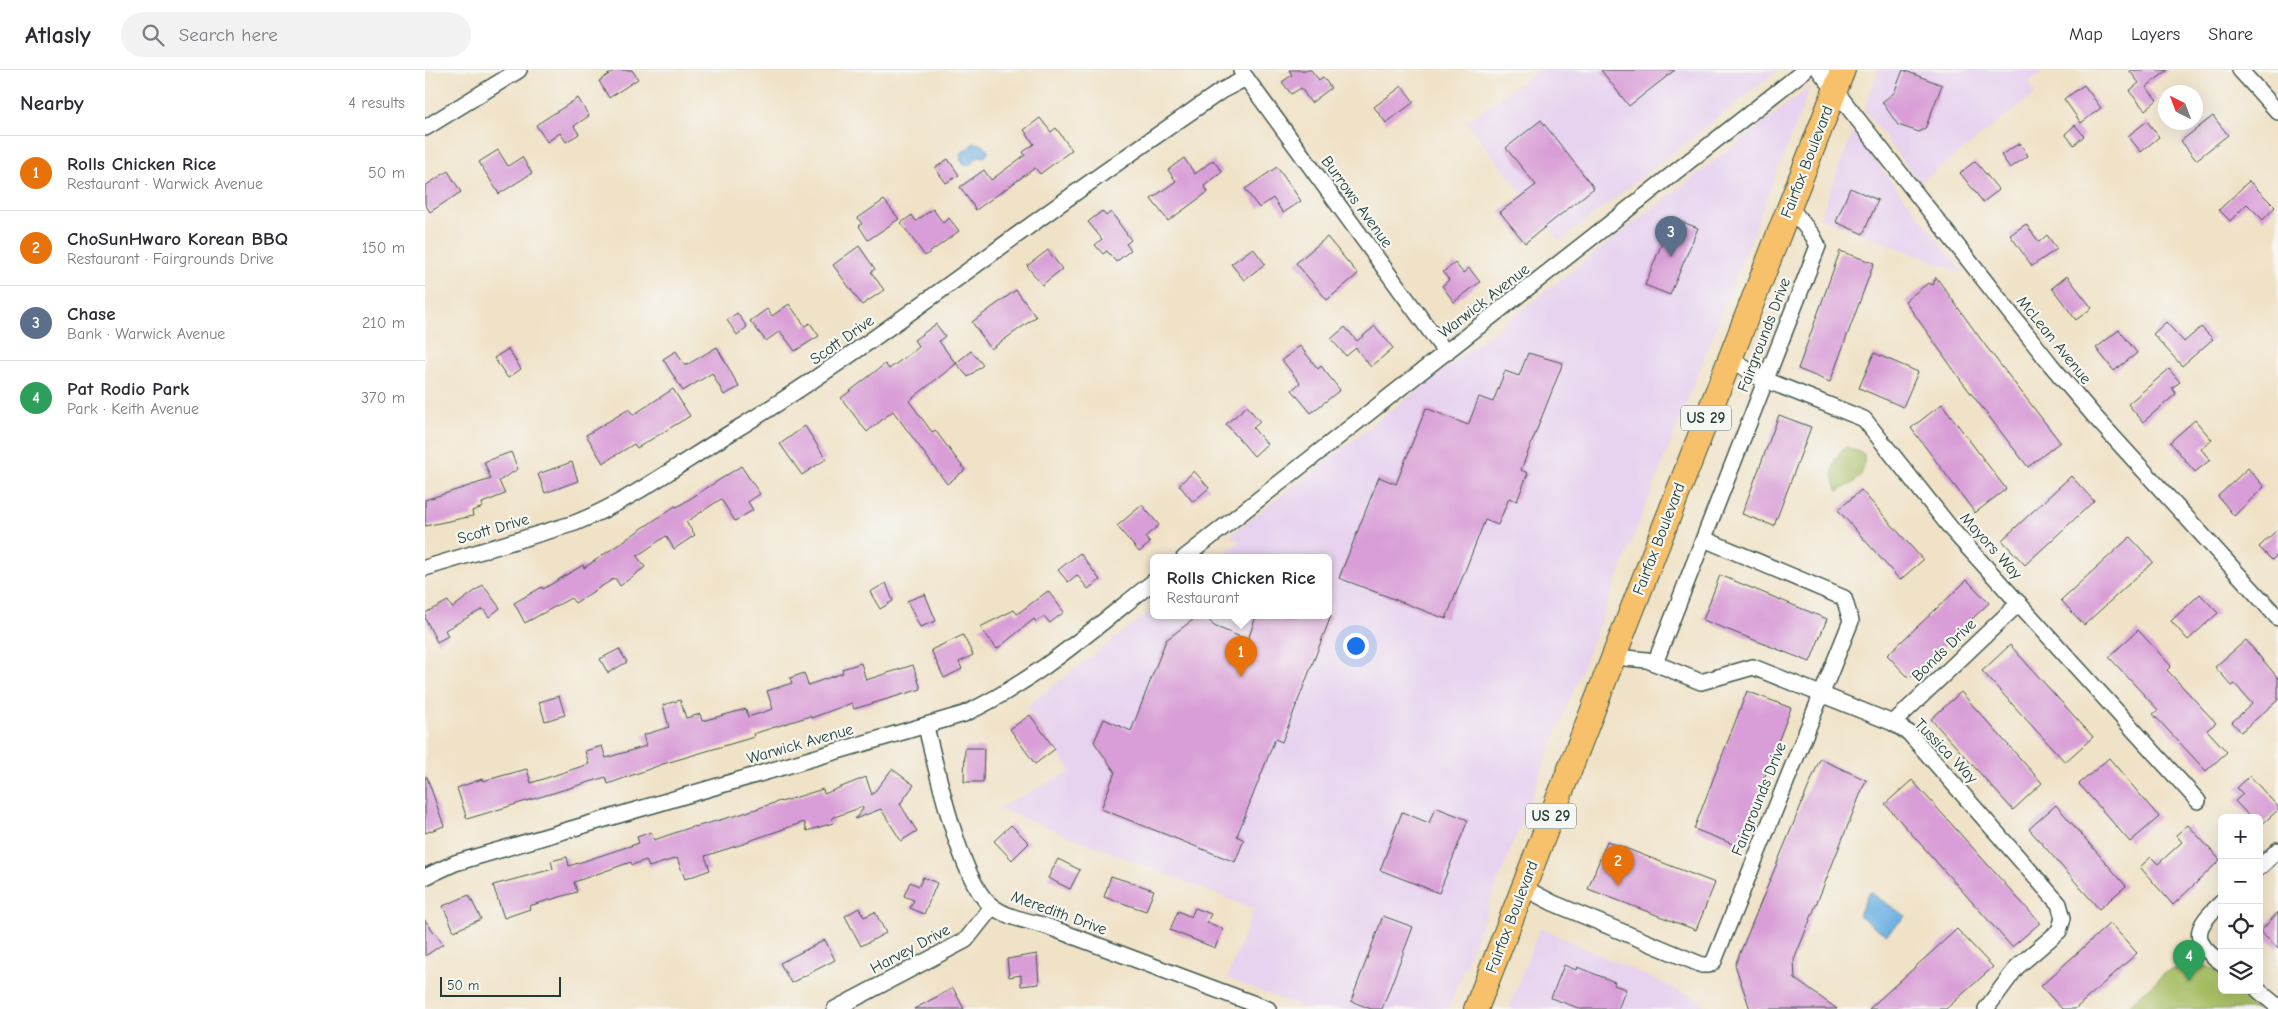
<!DOCTYPE html>
<meta charset="utf-8">
<style>
:root{--surface:#fff;--page:#f2f2f3;--text:#2b2b33;--muted:#7c7c81;--line:#e1e1e2;--accent:#0b8043}
body{margin:0;font-family:"Comic Neue",sans-serif;background:var(--page);color:var(--text)}
.controls{position:absolute;right:15px;bottom:15px;display:grid;overflow:hidden;border-radius:8px;box-shadow:0 5px 20px #0002}
.controls button{width:45px;height:45px;display:grid;place-items:center;padding:0;border:0;border-bottom:1px solid var(--line);background:var(--surface);color:var(--text);font:25px sans-serif}
.compass{position:absolute;left:1733px;top:15px;width:45px;height:45px;border-radius:50%;background:var(--surface);box-shadow:0 5px 20px #0002;rotate:318deg}
.scale{position:absolute;left:15px;bottom:12px;width:121px;box-sizing:border-box;padding-left:5px;border:2px solid #1f3d34;border-top:0;font-size:14px;line-height:18px;white-space:nowrap;color:#1f3d34;-webkit-text-stroke:4px #f6f6f2;paint-order:stroke}
.you{position:absolute;left:930px;top:575px;width:18px;height:18px;margin:-12px;border:4px solid #fff;border-radius:50%;background:#1a73e8;box-shadow:0 0 0 8px #1a73e833}
.badge{display:grid;place-items:center;width:32px;height:32px;border-radius:50%;background:var(--accent);color:#fff;font-size:16px;font-weight:700}
.pin{position:absolute;translate:-50% -41px;filter:drop-shadow(0 1px 2px #0008)}
.pin::after{content:'';position:absolute;top:26px;width:18px;height:15px;background:inherit;clip-path:polygon(0 0,100% 0,50% 100%)}
.popup{position:absolute;left:725px;top:484px;width:182px;height:65px;box-sizing:border-box;display:grid;place-content:center;border-radius:8px;background:var(--surface);filter:drop-shadow(0 1px 4px #0005);font-size:16px;white-space:nowrap;color:var(--muted)}
.popup b{font-size:19px;color:var(--text)}
.popup::after{content:'';position:absolute;left:50%;top:100%;margin-left:-10px;border:10px solid transparent;border-top-color:var(--surface)}
.list{margin:0;padding:0;list-style:none}
h2{display:flex;justify-content:space-between;align-items:center;height:65px;margin:0;padding:0 20px;font-size:21px}
h2 small{font-size:16px;font-weight:400;color:var(--muted)}
.list li{display:grid;grid-template-columns:32px 1fr auto;gap:15px;align-items:center;box-sizing:border-box;height:75px;padding:0 20px;border-top:1px solid var(--line)}
.list b{display:block;font-size:19px;white-space:nowrap}
.list p{margin:0;font-size:16px;white-space:nowrap;color:var(--muted)}
.list em{font-size:16px;font-style:normal;color:var(--muted)}
.icon{flex:none;width:28px;height:28px;fill:none;stroke:currentColor;stroke-width:2;stroke-linecap:round;stroke-linejoin:round}
.map{position:relative;flex:none;width:1853px;height:939px;overflow:hidden}
header{display:flex;align-items:center;gap:30px;box-sizing:border-box;height:70px;padding:0 25px;background:var(--surface);border-bottom:1px solid var(--line)}
header strong{font-size:24px}
nav{display:flex;gap:28px;margin-inline-start:auto;font-size:18px}
.search{width:350px;height:45px;background:var(--page);display:flex;align-items:center;gap:12px;box-sizing:border-box;padding:0 18px;border-radius:28px;color:var(--muted);font-size:19px}
main{display:flex}
aside{flex:1;background:var(--surface)}
.map>svg:first-child{display:block}
.built{fill:#e7d2ef}
.green{fill:#a7be63;stroke:#637e4c}
.water{fill:#6db0e2;stroke:#46768b}
.building{fill:#d99ed7}
.lines{fill:none;stroke-linecap:round;stroke-linejoin:round}
.minor-casing{stroke:#3e564a;stroke-width:18}
.primary-casing{stroke:#3e564a;stroke-width:26}
.minor{stroke:#fff;stroke-width:15}
.primary{stroke:#f6c16b;stroke-width:24}
.labels{text-anchor:middle;dominant-baseline:central;stroke-width:4.5;stroke-linejoin:round;paint-order:stroke}
.shield{fill:#f6f6f2;stroke:#60746d;stroke-width:1}
.shield-label{font-size:15px;font-weight:bold;fill:#1f3d34}
.street-label{font-size:16px;fill:#1f3d34;stroke:#f6f6f2}
</style>
<header>
<strong>Atlasly</strong>
<div class="search"><svg class="icon" aria-label="search" viewBox="0 0 24 24"><circle cx="10" cy="10" r="6"/><path d="M15 15l6 6"/></svg>Search here</div>
<nav><a>Map</a><a>Layers</a><a>Share</a></nav>
</header>
<main>
<aside>
<h2>Nearby<small>4 results</small></h2>
<ul class="list">
<li><span class="badge" style="background:#e8710a">1</span><div><b>Rolls Chicken Rice</b><p>Restaurant · Warwick Avenue</p></div><em>50 m</em></li>
<li><span class="badge" style="background:#e8710a">2</span><div><b>ChoSunHwaro Korean BBQ</b><p>Restaurant · Fairgrounds Drive</p></div><em>150 m</em></li>
<li><span class="badge" style="background:#5c6f8a">3</span><div><b>Chase</b><p>Bank · Warwick Avenue</p></div><em>210 m</em></li>
<li><span class="badge" style="background:#2e9e5b">4</span><div><b>Pat Rodio Park</b><p>Park · Keith Avenue</p></div><em>370 m</em></li>
</ul>
</aside>
<div class="map">
<svg width="1853" height="939" viewBox="0 0 1853 939">
<rect width="100%" height="100%" fill="#f6f6f2"/>
<filter id="ink" filterUnits="userSpaceOnUse"><feTurbulence type="fractalNoise" baseFrequency=".02" numOctaves="2"/><feDisplacementMap in="SourceGraphic" scale="10" xChannelSelector="R" yChannelSelector="G"/><feConvolveMatrix kernelMatrix="1 2 1 2 8 2 1 2 1" color-interpolation-filters="sRGB"/></filter>
<filter id="wash" filterUnits="userSpaceOnUse"><feTurbulence type="fractalNoise" baseFrequency=".0096" numOctaves="4" result="noise"/><feDisplacementMap in="SourceGraphic" scale="20" xChannelSelector="R" yChannelSelector="G"/><feGaussianBlur stdDeviation="1.12" result="paint"/><feColorMatrix in="noise" values="0 0 0 0 0 0 0 0 0 0 0 0 0 0 0 0 0 1.4 0 .05"/><feComposite in="paint" operator="in"/></filter>
<g filter="url(#wash)">
<rect width="100%" height="100%" fill="#f0e2c7"/>
<g class="built">
<path d="M1114,0H1353L1135,171L1041,52Z"/>
<path d="M1454,0H1620L1603,12L1611,23L1495,113L1439,40Z"/>
<path d="M1386,16L1023,939H881L802,908L829,839L573,738L646,701L601,637L728,539V546H904V488H794L815,471L804,466Z"/>
<path d="M1428,62L1539,204L1395,147Z"/>
<path d="M1115,858L1273,929L1284,939H1089L1084,937Z"/>
</g>
<g class="green">
<path d="M1422,377L1439,384C1441,407 1432,411 1413,421C1405,405 1406,387 1422,377Z"/>
<path d="M1761,895L1781,896L1797,902V920H1821L1844,939H1700L1741,902Z"/>
</g>
<g class="water">
<path d="M549,73L556,74L562,78L563,83L560,87L554,86L544,95H540L536,91L535,84Z"/>
<path d="M1444,822L1481,846L1461,865L1434,845Z"/>
</g>
<g id="blocks">
<g class="building">
<path d="M190,0H207L213,9L184,28L174,11Z"/>
<path d="M864,0H886L894,10L898,7L906,18L886,33L876,18L866,24L857,12L867,5Z"/>
<path d="M1176,0H1250L1204,36Z"/>
<path d="M1478,0L1517,15L1500,59L1494,62L1473,55L1457,32L1469,23Z"/>
<path d="M1704,0H1743L1721,17L1732,30L1720,40L1704,21L1714,13Z"/>
<path d="M1659,15L1676,38L1656,53L1639,29Z"/>
<path d="M977,16L989,32L961,53L949,37Z"/>
<path d="M153,28L164,46L149,56L154,64L141,72L135,63L122,72L111,55Z"/>
<path d="M1788,46L1803,65L1771,90L1756,71Z"/>
<path d="M615,48L626,62L631,58L647,80L615,104L610,98L551,140L535,117L559,100L566,110L600,85L598,82L609,74L599,60Z"/>
<path d="M1116,50L1169,118L1100,173L1075,142L1111,115L1081,78Z"/>
<path d="M1722,51L1734,67L1716,82L1703,66Z"/>
<path d="M1650,55L1659,66L1649,75L1640,64Z"/>
<path d="M1595,73L1603,86L1585,98L1576,85Z"/>
<path d="M73,80L83,96L97,87L107,103L74,124L54,92Z"/>
<path d="M759,88L770,104L788,90L797,102L779,116L783,122L743,151L726,129L751,111L743,100Z"/>
<path d="M523,89L534,105L521,113L510,98Z"/>
<path d="M1550,91L1574,120L1558,132L1535,103Z"/>
<path d="M852,97L876,131L858,143L848,128L834,138L820,119Z"/>
<path d="M23,101L36,122L5,142L0,134V116Z"/>
<path d="M1824,111L1850,137L1838,150L1822,134L1805,151L1794,140Z"/>
<path d="M1425,118L1453,130L1438,164L1411,152Z"/>
<path d="M459,130L474,149L443,170L434,156L437,154L433,148Z"/>
<path d="M508,139L518,153L524,148L534,161L500,186L476,153L487,145L491,151Z"/>
<path d="M677,141L681,146L686,142L706,170L701,174L706,180L691,192L682,181L678,184L670,175L677,169L663,152Z"/>
<path d="M1247,148L1273,158L1245,225L1220,215Z"/>
<path d="M1601,154L1614,172L1622,165L1632,179L1607,196L1585,165Z"/>
<path d="M902,167L933,204L902,230L871,193Z"/>
<path d="M434,176L450,199L446,202L459,220L437,235L408,195Z"/>
<path d="M828,178L840,194L819,210L806,194Z"/>
<path d="M623,180L637,199L617,215L602,196Z"/>
<path d="M1415,181L1449,193L1405,312L1373,299Z"/>
<path d="M1030,193L1038,203L1044,198L1055,212L1029,232L1017,216L1024,210L1018,202Z"/>
<path d="M1642,206L1667,238L1651,250L1627,218Z"/>
<path d="M1511,207L1557,271L1635,372L1603,397L1538,313L1480,231L1503,213L1508,215Z"/>
<path d="M591,220L611,247L566,279L547,252Z"/>
<path d="M364,234L380,256L385,253L394,266L370,281L355,261L341,271L325,251L342,239L347,246Z"/>
<path d="M312,243L322,257L312,265L302,250Z"/>
<path d="M1741,252L1759,272L1776,257L1788,269L1757,296L1728,264Z"/>
<path d="M511,254L520,266L514,271L531,294L484,331L507,362L510,360L540,400L522,414L468,341L442,362L416,328L460,294L464,299L494,277L489,270Z"/>
<path d="M950,256L968,278L946,297L931,278L921,286L906,269L920,257L932,271Z"/>
<path d="M1694,260L1712,283L1689,301L1671,278Z"/>
<path d="M875,276L893,299L896,296L915,320L886,343L867,320L875,313L857,290Z"/>
<path d="M292,277L314,317L299,325L287,303L258,321L238,289L251,281L260,296Z"/>
<path d="M83,279L96,299L83,308L69,288Z"/>
<path d="M546,281L558,295L543,307L531,293Z"/>
<path d="M1103,283L1138,293L1096,400L1103,403L1092,431L1084,428L1073,455L1060,450L1021,549L914,508L954,407L971,414L1001,338L1043,355L1054,327L1068,332L1080,301L1094,306Z"/>
<path d="M1449,283L1493,302L1478,337L1434,318Z"/>
<path d="M1744,299L1755,312L1747,318L1751,324L1718,352L1703,334Z"/>
<path d="M248,319L265,346L212,378L209,374L178,393L161,365L204,339L208,345Z"/>
<path d="M1517,334L1581,419L1550,443L1486,358Z"/>
<path d="M822,336L835,352L828,358L842,374L829,386L801,354Z"/>
<path d="M1354,345L1386,357L1349,456L1317,444Z"/>
<path d="M1770,350L1787,370L1776,379L1785,390L1770,402L1745,372Z"/>
<path d="M380,356L401,389L377,405L355,374Z"/>
<path d="M86,382L93,399L74,411L80,424L57,433L58,437L47,441L48,446L0,456V430L66,409L59,392Z"/>
<path d="M147,392L153,411L120,423L113,404Z"/>
<path d="M316,396L335,424L323,432L328,440L310,451L296,429L261,452L270,465L249,479L241,466L212,486L220,497L195,516L190,508L150,533L146,528L100,553L89,533L117,517L118,519L158,495L159,498L250,436L252,437Z"/>
<path d="M1823,398L1839,417L1809,446L1793,426Z"/>
<path d="M769,401L784,418L768,432L754,415Z"/>
<path d="M1646,406L1669,431L1600,495L1577,470Z"/>
<path d="M1436,420L1498,490L1475,510L1413,440Z"/>
<path d="M717,435L734,455L720,467L725,473L714,482L692,456Z"/>
<path d="M1853,459V484L1847,490L1834,477Z"/>
<path d="M1705,467L1728,492L1659,555L1636,530Z"/>
<path d="M655,483L675,510L663,519L652,505L643,512L633,500Z"/>
<path d="M1295,505L1402,549L1385,592L1278,550Z"/>
<path d="M1542,510L1564,533L1484,608L1462,585Z"/>
<path d="M461,513L468,531L455,539L445,522Z"/>
<path d="M58,515L75,538L64,547L58,539L20,560L23,566L12,572L0,548V543L23,531L27,538Z"/>
<path d="M623,521L639,542L625,553L619,546L611,552L609,549L572,579L555,557L589,540L592,544Z"/>
<path d="M500,524L511,551L495,557L482,531Z"/>
<path d="M1775,524L1793,543L1763,570L1746,551Z"/>
<path d="M773,546H780L789,556L823,570L831,546H906L857,672L850,669L812,766L819,770L810,792L676,739L690,702L669,672L679,649L706,661L741,570Z"/>
<path d="M1713,560L1746,596L1742,600L1791,653L1782,660L1802,682L1781,701L1728,644L1733,640L1684,587Z"/>
<path d="M538,565L548,585L534,592L537,599L519,608L506,580Z"/>
<path d="M1821,570L1853,608V630L1816,662L1807,652L1827,634L1810,614L1807,616L1790,597Z"/>
<path d="M1585,575L1668,667L1640,692L1557,601Z"/>
<path d="M194,579L202,592L183,603L175,589Z"/>
<path d="M436,593L441,610L488,595L496,619L429,639L427,633L386,648L385,646L328,664L329,667L238,694L183,714L181,707L42,749L32,718L57,709L58,711L102,699L106,713L164,694L160,681L177,676L181,688L221,676L218,665L244,657L238,635L255,630L261,648L275,644L277,651L321,639L323,647L348,639L342,621L367,613L365,608L379,603L383,615L418,603L417,599Z"/>
<path d="M1322,621L1366,638L1313,776L1269,759Z"/>
<path d="M1536,622L1617,713L1588,740L1506,649Z"/>
<path d="M134,626L140,645L120,651L114,632Z"/>
<path d="M605,645L630,679L610,694L585,659Z"/>
<path d="M540,678H559L558,712H539Z"/>
<path d="M1684,688L1734,747L1705,772L1654,714Z"/>
<path d="M1395,689L1441,710L1369,890L1370,909L1412,939H1325L1310,895Z"/>
<path d="M467,699L489,715L475,734L492,761L476,771L456,739L430,749L438,739L437,737L407,748L408,753L382,761L379,752L324,771V772L280,786L285,800L260,809L252,788L224,797L221,790L207,795L206,792L149,812L152,822L104,836L105,839L79,848L68,815L128,799L126,791L142,787L144,796L214,773L212,767L226,762L229,770L270,756V757L316,744L355,731L356,732L398,719L399,724L441,707L447,725Z"/>
<path d="M1825,706L1853,737V740L1834,757V748H1826L1810,731L1818,724L1812,718Z"/>
<path d="M0,707H2L19,756L0,763Z"/>
<path d="M1487,710L1615,853L1587,877L1460,734Z"/>
<path d="M1631,735L1701,816L1674,839L1604,759Z"/>
<path d="M1010,737L1043,750L1014,823L955,800L977,742L1004,753Z"/>
<path d="M586,755L604,773L587,790L569,771Z"/>
<path d="M1763,755L1795,790L1748,835L1715,797L1726,787L1733,794L1757,772L1751,765Z"/>
<path d="M1182,771L1290,813L1271,860L1163,819Z"/>
<path d="M633,789L655,800L645,819L623,808Z"/>
<path d="M686,806L729,820L721,841L679,827Z"/>
<path d="M498,807L512,813L499,844L485,838L489,830L479,826L485,812L494,816Z"/>
<path d="M44,825L56,849L29,861L18,836Z"/>
<path d="M434,838L439,847L450,842L461,863L436,876L420,846Z"/>
<path d="M770,838L786,844L782,852L798,859L790,878L745,860L753,841L766,847Z"/>
<path d="M1853,842V878L1835,862Z"/>
<path d="M958,846L988,857L957,939H946L926,931Z"/>
<path d="M0,850L18,874L0,886Z"/>
<path d="M1685,853L1712,883L1650,939H1637L1616,916Z"/>
<path d="M1532,859L1568,897L1521,939H1444Z"/>
<path d="M400,870L410,890L366,913L355,893Z"/>
<path d="M612,884L614,914L596,916V905L584,907L582,889Z"/>
<path d="M1139,895L1151,900L1152,897L1190,912L1189,915L1201,919L1193,939H1156L1126,928Z"/>
<path d="M528,918L539,939H489Z"/>
</g>
</g>
</g>
<g filter="url(#ink)">
<use href="#blocks" fill-opacity="0" stroke="#3e564a" stroke-width="1"/>
<g class="lines">
<g class="minor-casing">
<g id="minor">
<path d="M1394,0L1626,295L1670,347L1853,548"/>
<path d="M1815,0L1853,42"/>
<path d="M816,1L1021,283"/>
<path d="M0,58L94,0"/>
<path d="M1305,288L1333,307L1439,349L1528,461L1773,731"/>
<path d="M759,488L1380,0"/>
<path d="M0,498L150,453C204,431 252,396 302,365C419,294 528,211 639,131C691,93 744,57 796,21L821,8"/>
<path d="M1189,587L1222,590L1276,612L1328,597L1468,653L1484,663L1634,834L1638,848L1634,861L1592,897L1561,939"/>
<path d="M1230,593L1393,176L1388,166L1364,136"/>
<path d="M1468,653L1594,533"/>
<path d="M501,657C511,696 536,816 568,837C583,848 604,851 621,856L843,939"/>
<path d="M1834,798L1853,780"/>
<path d="M0,807L30,793L539,644C609,612 668,559 728,512"/>
<path d="M1099,818L1128,833L1277,895H1284L1289,891L1426,551L1419,528L1279,469"/>
<path d="M1797,832C1771,856 1763,870 1797,893"/>
<path d="M1833,920L1853,937"/>
<path d="M410,939L541,870L567,837"/>
</g>
</g>
<g class="primary-casing">
<path id="primary" d="M1051,939L1418,0"/>
</g>
<use href="#minor" class="minor"/>
<use href="#primary" class="primary"/>
</g>
</g>
<g class="labels">
<g class="shield">
<rect x="1256" y="335.5" width="50" height="25" rx="4"/>
<rect x="1101" y="733.5" width="50" height="25" rx="4"/>
</g>
<g class="shield-label">
<text x="1281" y="348">US 29</text>
<text x="1126" y="746">US 29</text>
</g>
<g class="street-label">
<text transform="translate(1382 92) rotate(-69)">Fairfax Boulevard</text>
<text transform="translate(932 132) rotate(54)">Burrows Avenue</text>
<text transform="translate(1059 231) rotate(-38)">Warwick Avenue</text>
<text transform="translate(1339 265) rotate(-69)">Fairgrounds Drive</text>
<text transform="translate(417 270) rotate(-35)">Scott Drive</text>
<text transform="translate(1629 270) rotate(51)">McLean Avenue</text>
<text transform="translate(68 459) rotate(-16)">Scott Drive</text>
<text transform="translate(1234 469) rotate(-69)">Fairfax Boulevard</text>
<text transform="translate(1566 476) rotate(48)">Mayors Way</text>
<text transform="translate(1519 580) rotate(-44)">Bonds Drive</text>
<text transform="translate(375 674) rotate(-16)">Warwick Avenue</text>
<text transform="translate(1521 681) rotate(46)">Tussica Way</text>
<text transform="translate(1334 729) rotate(-68)">Fairgrounds Drive</text>
<text transform="translate(634 843) rotate(20)">Meredith Drive</text>
<text transform="translate(1087 847) rotate(-69)">Fairfax Boulevard</text>
<text transform="translate(485 879) rotate(-28)">Harvey Drive</text>
</g>
</g>
</svg>
<div class="controls">
<button>+</button>
<button>−</button>
<button><svg class="icon" aria-label="locate" viewBox="0 0 24 24"><circle cx="12" cy="12" r="6"/><path d="M12 2v4M12 18v4M2 12h4M18 12h4"/></svg></button>
<button><svg class="icon" aria-label="layers" viewBox="0 0 24 24"><path d="M12 4l9 5-9 5-9-5zM3 14l9 5 9-5"/></svg></button>
</div>
<svg class="compass" viewBox="-18 -18 36 36"><path d="M0-13l5 13h-10z" fill="#e53935"/><path d="M0 13l5-13h-10z" fill="#7c7c81"/></svg>
<div class="scale">50 m</div>
<div class="you"></div>
<div class="pin badge" style="left:816px;top:607px;background:#e8710a">1</div>
<div class="popup"><b>Rolls Chicken Rice</b>Restaurant</div>
<div class="pin badge" style="left:1193px;top:816px;background:#e8710a">2</div>
<div class="pin badge" style="left:1246px;top:187px;background:#5c6f8a">3</div>
<div class="pin badge" style="left:1764px;top:911px;background:#2e9e5b">4</div>
</div>
</main>
